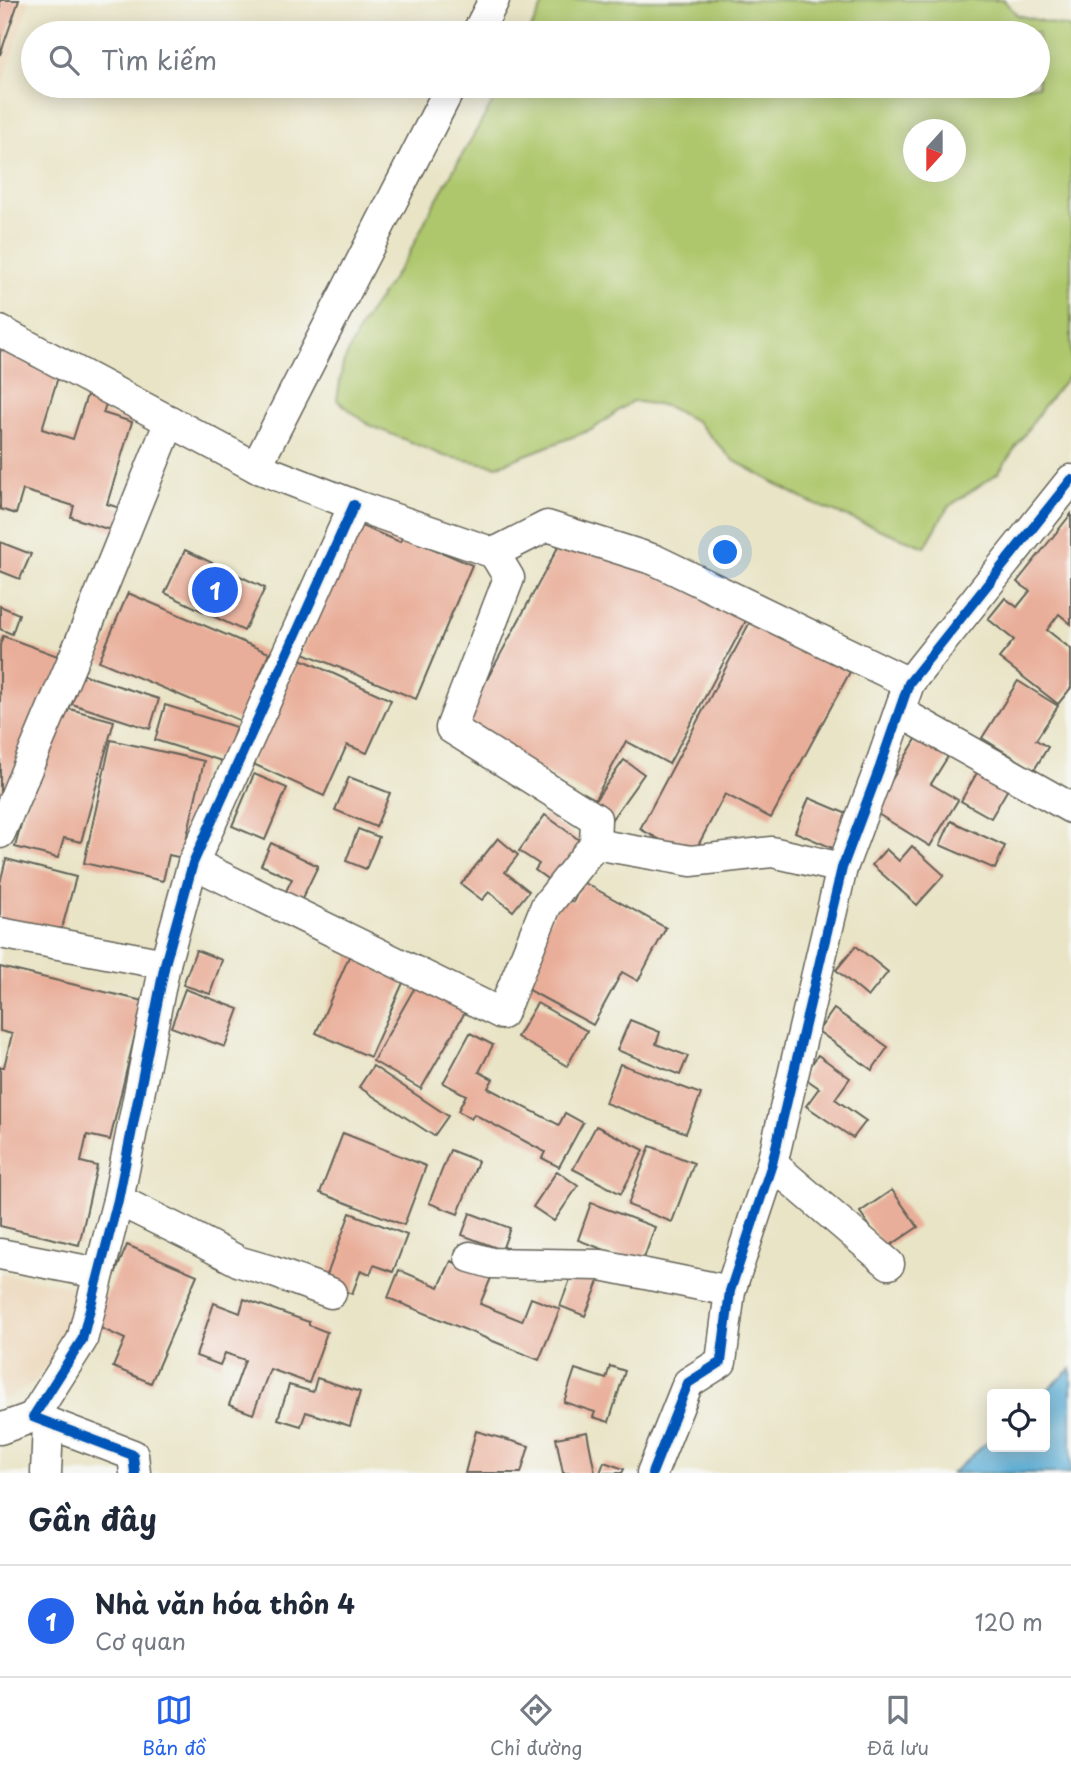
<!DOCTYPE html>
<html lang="vi">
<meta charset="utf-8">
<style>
:root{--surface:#fff;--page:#f6f6f7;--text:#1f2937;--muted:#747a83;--line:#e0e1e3;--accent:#2563eb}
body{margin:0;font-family:"Playpen Sans",sans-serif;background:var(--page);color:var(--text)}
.controls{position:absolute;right:21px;bottom:21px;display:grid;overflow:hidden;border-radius:7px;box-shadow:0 4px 18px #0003}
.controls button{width:63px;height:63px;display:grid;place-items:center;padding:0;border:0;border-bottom:2px solid var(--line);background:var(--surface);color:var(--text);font:35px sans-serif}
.compass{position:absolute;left:903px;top:119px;width:63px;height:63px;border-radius:50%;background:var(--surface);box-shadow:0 4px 18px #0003;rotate:201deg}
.you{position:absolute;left:726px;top:553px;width:24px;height:24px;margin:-18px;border:5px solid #fff;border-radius:50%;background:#1a73e8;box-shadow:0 0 0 10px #1a73e833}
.badge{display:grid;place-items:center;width:46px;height:46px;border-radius:50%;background:var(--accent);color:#fff;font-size:23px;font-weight:700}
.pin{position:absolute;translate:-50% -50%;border:4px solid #fff;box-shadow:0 2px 7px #0006}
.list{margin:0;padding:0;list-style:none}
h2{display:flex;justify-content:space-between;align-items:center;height:91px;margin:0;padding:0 28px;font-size:30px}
h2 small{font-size:23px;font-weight:400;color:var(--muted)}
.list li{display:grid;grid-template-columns:46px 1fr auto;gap:21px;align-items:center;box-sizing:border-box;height:112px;padding:0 28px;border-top:2px solid var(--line)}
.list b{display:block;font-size:26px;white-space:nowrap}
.list p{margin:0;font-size:23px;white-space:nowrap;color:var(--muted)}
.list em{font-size:23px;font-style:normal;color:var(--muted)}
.icon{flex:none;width:38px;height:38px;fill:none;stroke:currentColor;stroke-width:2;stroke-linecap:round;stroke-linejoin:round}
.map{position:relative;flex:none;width:1071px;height:1473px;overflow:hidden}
.search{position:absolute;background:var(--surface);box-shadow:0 4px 18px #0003;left:21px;right:21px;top:21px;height:77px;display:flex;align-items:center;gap:18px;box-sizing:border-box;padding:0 24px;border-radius:38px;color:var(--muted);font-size:26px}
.sheet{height:203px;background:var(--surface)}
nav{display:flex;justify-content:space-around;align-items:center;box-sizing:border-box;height:98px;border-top:2px solid var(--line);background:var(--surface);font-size:19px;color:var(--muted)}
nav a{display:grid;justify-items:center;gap:4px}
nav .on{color:var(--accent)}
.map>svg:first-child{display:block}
.built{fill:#ecd7ba}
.green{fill:#aec76c;stroke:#657244;stroke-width:2;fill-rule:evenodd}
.water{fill:#5badd6;stroke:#3c6479;stroke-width:2}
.building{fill:#e9ae99}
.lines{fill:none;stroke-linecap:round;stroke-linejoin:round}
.minor-casing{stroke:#646258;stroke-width:33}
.minor{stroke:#fff;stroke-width:30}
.cycleway-casing{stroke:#f6f6f2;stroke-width:15}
.cycleway{stroke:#0057b8;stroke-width:10}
</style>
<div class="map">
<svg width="1071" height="1473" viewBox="0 0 1071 1473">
<rect width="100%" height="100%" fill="#f6f6f2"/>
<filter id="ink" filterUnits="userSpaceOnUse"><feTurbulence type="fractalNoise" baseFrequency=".0143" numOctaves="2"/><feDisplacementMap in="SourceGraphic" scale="14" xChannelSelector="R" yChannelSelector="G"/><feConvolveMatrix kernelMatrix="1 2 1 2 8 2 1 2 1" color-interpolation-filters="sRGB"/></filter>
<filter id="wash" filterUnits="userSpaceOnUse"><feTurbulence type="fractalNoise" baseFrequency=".00686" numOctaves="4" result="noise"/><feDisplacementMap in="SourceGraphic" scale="28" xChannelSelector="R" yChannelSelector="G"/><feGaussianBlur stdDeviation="1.57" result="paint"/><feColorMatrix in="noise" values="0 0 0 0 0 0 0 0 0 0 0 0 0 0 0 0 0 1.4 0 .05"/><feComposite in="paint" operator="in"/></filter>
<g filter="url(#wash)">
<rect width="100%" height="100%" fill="#e9e4c6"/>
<g class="built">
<path d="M0,0H30L0,92Z"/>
<path d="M0,1273L66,1285L76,1301L57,1354L33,1383L0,1401Z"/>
</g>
<path class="green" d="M545,0H1004L1017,15L1071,28V373L1044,406L998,473L948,507L925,547L809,502L733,460L696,421L666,406L632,401L593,429L497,466L444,456L369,425L337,400L343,364L361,325L409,254L431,209L502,86H1038V33H529ZM914,130H956V172H914Z"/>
<path class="water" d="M1071,1369V1473H952L992,1438V1447H1045V1394H1042Z"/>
<g id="blocks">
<g class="building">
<path d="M0,0H19L0,55Z"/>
<path d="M2,347L33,357L31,365L59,374L42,429L73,439L87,395L107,401L103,413L132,422L107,504L123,509L116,532L71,517L74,506L23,490L16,514L0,509V353Z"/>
<path d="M1071,514V624L1059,614L1047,630L1071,649V688L1058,704L999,658L1014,640L988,619L1005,598L1017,607L1030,591L1017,582Z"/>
<path d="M354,523L400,542L403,536L472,565L416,699L301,652Z"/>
<path d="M564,536L748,617L669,764L626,741L595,799L461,728Z"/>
<path d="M0,542L31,554L20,579L0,571Z"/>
<path d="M185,550L265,588L244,631L165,593Z"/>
<path d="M128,593L269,653L241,721L99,661Z"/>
<path d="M0,606L19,614L12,634L0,629Z"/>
<path d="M751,620L850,672L771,818L725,794L692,857L640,829Z"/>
<path d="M3,636L66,659L0,808V645Z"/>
<path d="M299,658L391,700L367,753L347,745L324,796L251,763Z"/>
<path d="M81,674L159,699L150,729L72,704Z"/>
<path d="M1018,681L1058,706L1036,740L1048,747L1034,770L982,738Z"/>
<path d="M165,705L236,727L225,762L155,740Z"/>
<path d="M59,706L114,721L81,842L64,838L58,858L15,847L37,765Z"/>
<path d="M921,731L952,750L931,784L958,800L930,846L873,811Z"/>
<path d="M111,740L204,761L182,858L169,855L163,881L84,863Z"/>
<path d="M624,760L644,774L609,823L589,809Z"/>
<path d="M982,764L1012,782L991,818L961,801Z"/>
<path d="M254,774L287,788L265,840L232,826Z"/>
<path d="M349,777L390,793L376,827L335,810Z"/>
<path d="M809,798L852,816L837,850L795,832Z"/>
<path d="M545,815L586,845L557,886L535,870L539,864L519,851Z"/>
<path d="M951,821L1005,846L995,869L940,845Z"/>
<path d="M358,829L379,837L366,869L346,861Z"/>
<path d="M498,838L518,855L505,872L529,891L513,911L489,892L482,900L461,884Z"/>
<path d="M271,843L318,866L301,901L285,893L292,879L261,865Z"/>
<path d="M912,846L944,875L917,905L872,865L886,849L899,861Z"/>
<path d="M6,859L76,877L60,935L0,920V883Z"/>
<path d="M583,882L666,928L638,981L622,972L593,1025L516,983L563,896L573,902Z"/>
<path d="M856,946L888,972L868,997L836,970Z"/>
<path d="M196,950L222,960L210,994L183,985Z"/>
<path d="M351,952L406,976L370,1057L316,1033Z"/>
<path d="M0,967L143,1001L110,1140L87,1135L81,1162L97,1166L79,1245L0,1226V1067H4L12,1034L0,1031Z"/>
<path d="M419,980L468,1007L421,1089L373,1061Z"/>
<path d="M185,989L239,1009L225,1047L171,1027Z"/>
<path d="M537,1003L587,1031L567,1066L517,1037Z"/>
<path d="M834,1009L888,1047L872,1070L818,1031Z"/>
<path d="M630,1020L660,1032L656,1044L688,1056L680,1075L617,1050Z"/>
<path d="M470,1033L493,1045L479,1072L493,1079L488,1088L559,1125L565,1113L583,1123L559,1167L542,1158L545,1152L474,1114L471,1119L458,1111L466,1095L443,1083Z"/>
<path d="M818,1055L850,1078L835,1099L866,1121L853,1138L806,1106L819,1088L803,1077Z"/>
<path d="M620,1064L701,1094L686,1133L605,1103Z"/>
<path d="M373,1066L448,1116L434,1136L359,1087Z"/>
<path d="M596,1126L644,1150L621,1194L573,1169Z"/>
<path d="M343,1133L426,1166L404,1225L320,1193Z"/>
<path d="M650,1146L694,1163L672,1222L628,1205Z"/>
<path d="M450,1150L478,1161L458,1214L429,1203Z"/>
<path d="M557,1171L578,1186L554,1221L533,1207Z"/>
<path d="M892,1190L918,1227L885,1249L860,1212Z"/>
<path d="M591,1203L655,1227L642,1264L578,1240Z"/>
<path d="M350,1213L407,1235L393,1272L374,1265L370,1274L361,1270L352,1294L324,1283Z"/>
<path d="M470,1213L510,1228L502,1250L462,1235Z"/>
<path d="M127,1245L197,1275L151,1383L113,1367L125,1339L94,1325Z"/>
<path d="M451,1261L491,1278L480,1304L522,1321L531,1298L560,1309L539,1360L388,1298L399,1270L439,1287Z"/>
<path d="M574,1269L600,1279L585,1316L560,1306Z"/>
<path d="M244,1299L309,1322V1325L327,1332L309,1383L270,1369L253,1414L229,1405L245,1360L225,1353L220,1365L196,1356L214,1303L240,1313Z"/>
<path d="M610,1366L625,1371L609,1422L593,1417L595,1412L564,1402L575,1369L606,1379Z"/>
<path d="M317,1378L360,1392L350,1426L306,1412L301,1426L278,1419L289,1385L313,1392Z"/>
<path d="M476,1431L529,1446L521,1473H465Z"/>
<path d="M587,1432L595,1473H563L556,1438Z"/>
<path d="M604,1462L624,1469L622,1473H600Z"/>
</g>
</g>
</g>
<g filter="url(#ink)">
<use href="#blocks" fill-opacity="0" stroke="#646258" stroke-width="2"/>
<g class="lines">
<g class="minor-casing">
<g id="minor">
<path d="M477,33L494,0"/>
<path d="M0,331L256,467L354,505L494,553L547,526L655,560L909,683"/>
<path d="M256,467L451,86"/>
<path d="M494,553L509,578L451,728L596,819L595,844"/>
<path d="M900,712L1071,808"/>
<path d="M0,833L85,631L170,421"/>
<path d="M193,863L502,1014L546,906L595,844L691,861L772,852L842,868"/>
<path d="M0,933L165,964"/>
<path d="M772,1164L889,1264"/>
<path d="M118,1200L187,1234L240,1262L271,1271L331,1293"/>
<path d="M0,1254L98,1273"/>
<path d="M470,1257L491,1263L601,1265L730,1291"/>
<path d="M0,1429L33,1417"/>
<path d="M46,1473L48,1423"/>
<path d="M135,1473L133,1455L33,1417L82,1340L118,1200L165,964L193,863L354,505"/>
<path d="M652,1473L688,1383L721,1362L730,1291L772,1164L842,868L880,767L909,683L1071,480"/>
</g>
</g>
<use href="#minor" class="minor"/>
<g class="cycleway-casing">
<g id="cycleway">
<path d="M135,1473L133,1455L33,1417L82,1340L118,1200L165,964L193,863L354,505"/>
<path d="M652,1473L688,1383L721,1362L730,1291L772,1164L842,868L880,767L909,683L1071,480"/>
</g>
</g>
<use href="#cycleway" class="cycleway"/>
</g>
</g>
</svg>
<div class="controls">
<button><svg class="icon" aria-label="locate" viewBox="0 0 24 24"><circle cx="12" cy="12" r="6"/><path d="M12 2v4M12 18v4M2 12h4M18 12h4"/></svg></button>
</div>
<svg class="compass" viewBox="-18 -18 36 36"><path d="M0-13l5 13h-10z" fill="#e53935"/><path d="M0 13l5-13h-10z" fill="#747a83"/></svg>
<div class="you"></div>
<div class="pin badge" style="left:215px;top:590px">1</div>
<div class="search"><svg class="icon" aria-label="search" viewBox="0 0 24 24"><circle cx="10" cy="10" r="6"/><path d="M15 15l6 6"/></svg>Tìm kiếm</div>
</div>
<section class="sheet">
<h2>Gần đây<small></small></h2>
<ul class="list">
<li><span class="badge">1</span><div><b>Nhà văn hóa thôn 4</b><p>Cơ quan</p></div><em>120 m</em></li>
</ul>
</section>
<nav>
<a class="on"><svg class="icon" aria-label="map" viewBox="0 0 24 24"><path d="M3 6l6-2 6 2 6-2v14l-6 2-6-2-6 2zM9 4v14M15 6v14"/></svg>Bản đồ</a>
<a><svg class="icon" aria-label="directions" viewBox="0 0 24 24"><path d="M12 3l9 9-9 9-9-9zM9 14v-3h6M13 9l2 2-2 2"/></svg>Chỉ đường</a>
<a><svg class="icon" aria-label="saved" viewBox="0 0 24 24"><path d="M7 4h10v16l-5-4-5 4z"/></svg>Đã lưu</a>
</nav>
